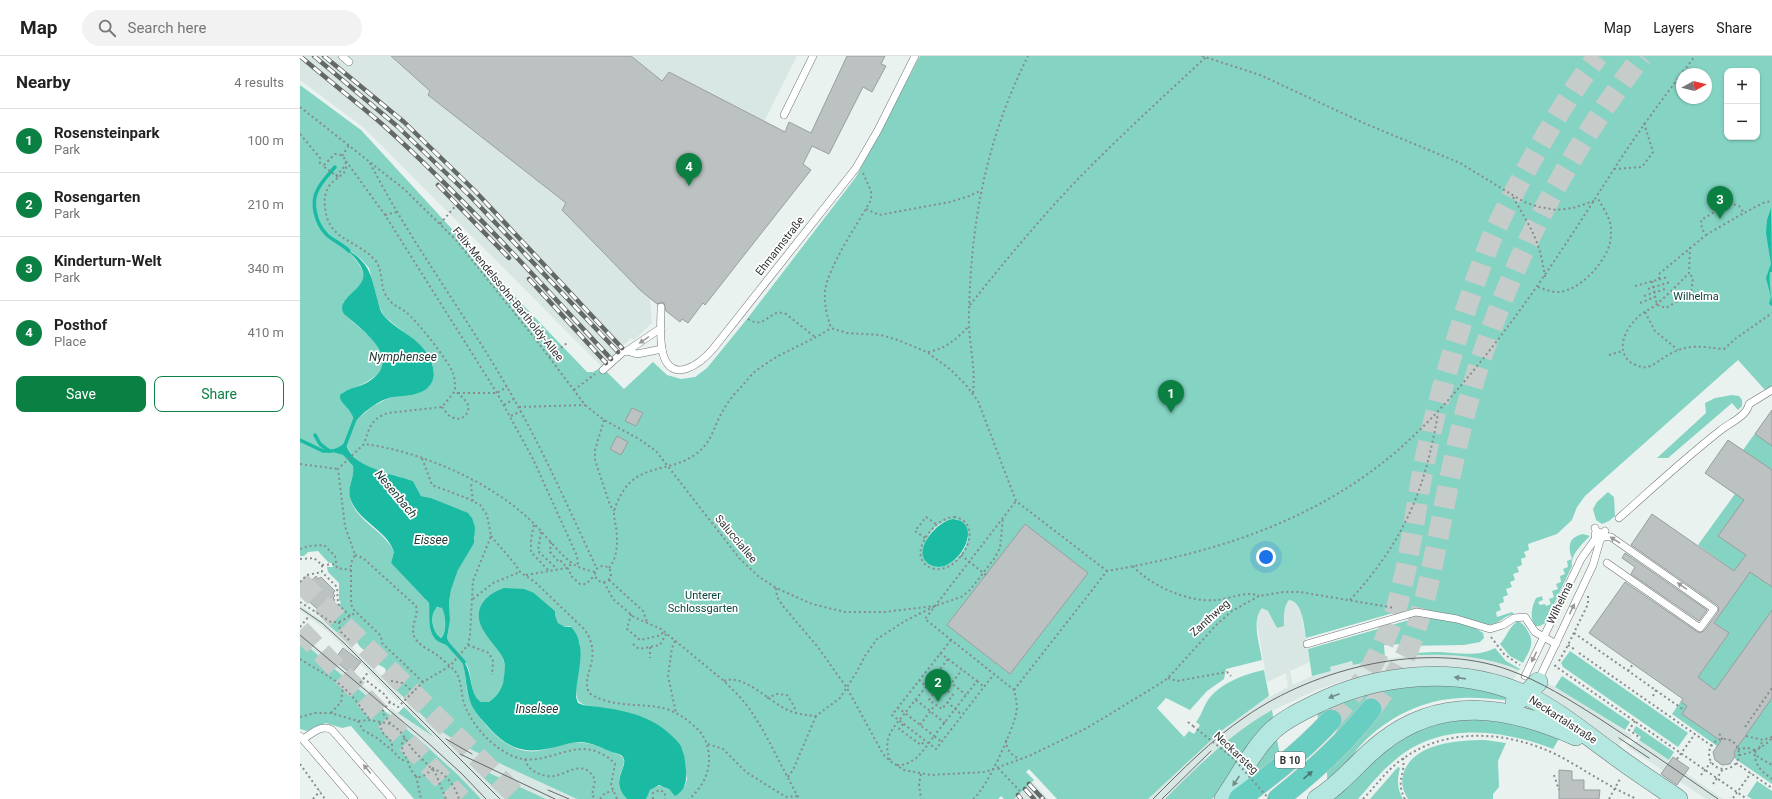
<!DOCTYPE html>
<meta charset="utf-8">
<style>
:root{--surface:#fff;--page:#f2f2f2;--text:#222;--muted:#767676;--line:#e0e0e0;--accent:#0b8043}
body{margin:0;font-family:Roboto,sans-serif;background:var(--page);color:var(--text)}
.controls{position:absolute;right:12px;top:12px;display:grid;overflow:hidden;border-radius:8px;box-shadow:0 1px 3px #0004}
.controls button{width:36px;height:36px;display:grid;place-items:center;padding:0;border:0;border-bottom:1px solid var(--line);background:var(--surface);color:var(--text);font:20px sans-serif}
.compass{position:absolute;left:1376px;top:12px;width:36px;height:36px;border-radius:50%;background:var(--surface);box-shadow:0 1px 3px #0004;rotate:82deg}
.you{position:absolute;left:966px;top:501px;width:14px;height:14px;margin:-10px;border:3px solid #fff;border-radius:50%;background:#1a73e8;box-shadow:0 0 0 6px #1a73e833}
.badge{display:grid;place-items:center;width:26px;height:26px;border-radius:50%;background:var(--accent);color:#fff;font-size:13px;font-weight:700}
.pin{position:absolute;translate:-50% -33px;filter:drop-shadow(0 1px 2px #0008)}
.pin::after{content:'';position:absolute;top:21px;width:14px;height:12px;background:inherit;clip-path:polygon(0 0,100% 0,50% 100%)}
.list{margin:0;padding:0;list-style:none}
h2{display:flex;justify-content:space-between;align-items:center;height:52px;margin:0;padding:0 16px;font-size:17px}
h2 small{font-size:13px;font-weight:400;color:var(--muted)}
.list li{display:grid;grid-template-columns:26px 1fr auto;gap:12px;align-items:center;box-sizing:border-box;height:64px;padding:0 16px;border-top:1px solid var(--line)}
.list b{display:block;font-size:15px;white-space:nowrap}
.list p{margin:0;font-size:13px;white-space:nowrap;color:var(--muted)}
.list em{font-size:13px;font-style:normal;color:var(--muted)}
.actions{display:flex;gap:8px;padding:12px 16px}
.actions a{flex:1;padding:9px 0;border:1px solid var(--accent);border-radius:8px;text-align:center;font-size:14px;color:var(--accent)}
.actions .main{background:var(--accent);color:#fff}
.icon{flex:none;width:22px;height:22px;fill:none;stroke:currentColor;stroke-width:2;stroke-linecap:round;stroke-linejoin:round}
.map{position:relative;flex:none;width:1472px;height:743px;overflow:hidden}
header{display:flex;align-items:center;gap:24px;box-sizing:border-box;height:56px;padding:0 20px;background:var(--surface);border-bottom:1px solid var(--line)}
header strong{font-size:19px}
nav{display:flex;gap:22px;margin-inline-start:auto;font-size:14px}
.search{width:280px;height:36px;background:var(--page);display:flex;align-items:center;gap:10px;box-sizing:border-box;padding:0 14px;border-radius:22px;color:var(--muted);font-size:15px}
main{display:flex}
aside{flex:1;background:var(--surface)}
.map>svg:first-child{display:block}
.built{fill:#d8e7e3}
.green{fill:#84d3c3;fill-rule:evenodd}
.water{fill:#1bbaa3;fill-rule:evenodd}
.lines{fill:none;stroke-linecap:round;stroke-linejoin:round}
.stream{stroke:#1bbaa3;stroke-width:3.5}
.building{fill:#bbc2c1;stroke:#999f9e}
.primary-tunnel{stroke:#c5ccca;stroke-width:21;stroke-dasharray:21 10;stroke-linecap:butt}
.service-casing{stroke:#707675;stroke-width:8}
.minor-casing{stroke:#707675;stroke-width:14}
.secondary-casing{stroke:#707675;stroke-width:20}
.primary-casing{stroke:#cdcece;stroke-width:22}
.path{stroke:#878c8b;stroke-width:2;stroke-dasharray:2 3;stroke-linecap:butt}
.service{stroke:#fff;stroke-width:7}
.minor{stroke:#fff;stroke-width:13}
.secondary{stroke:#b3e7e0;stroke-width:19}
.primary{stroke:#67cec1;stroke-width:21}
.tram{stroke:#646867;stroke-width:1}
.rail-casing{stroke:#646867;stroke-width:4.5}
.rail{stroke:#fff;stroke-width:3;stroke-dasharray:9;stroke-linecap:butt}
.path-bridge{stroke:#878c8b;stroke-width:2;stroke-dasharray:2 3;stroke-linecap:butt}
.oneway{fill:#989998}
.oneway2{fill:#728d89}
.oneway3{fill:#497972}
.labels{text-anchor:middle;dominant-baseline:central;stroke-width:3.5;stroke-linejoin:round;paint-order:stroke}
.shield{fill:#fff;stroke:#6e7070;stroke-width:1}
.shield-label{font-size:10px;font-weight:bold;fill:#303332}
.street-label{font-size:11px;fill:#303332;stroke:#fff}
.park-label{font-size:11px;fill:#07473d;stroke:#fff}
.water-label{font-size:12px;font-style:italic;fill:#213934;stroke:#fff}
</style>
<header>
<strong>Map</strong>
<div class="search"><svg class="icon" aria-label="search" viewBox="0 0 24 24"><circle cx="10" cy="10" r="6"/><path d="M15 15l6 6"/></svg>Search here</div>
<nav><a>Map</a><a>Layers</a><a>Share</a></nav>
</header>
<main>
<aside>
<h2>Nearby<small>4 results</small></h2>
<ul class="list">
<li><span class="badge">1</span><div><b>Rosensteinpark</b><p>Park</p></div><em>100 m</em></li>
<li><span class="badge">2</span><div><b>Rosengarten</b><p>Park</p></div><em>210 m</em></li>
<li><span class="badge">3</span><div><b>Kinderturn-Welt</b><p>Park</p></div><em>340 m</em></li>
<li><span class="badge">4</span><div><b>Posthof</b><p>Place</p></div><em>410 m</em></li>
</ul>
<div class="actions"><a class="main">Save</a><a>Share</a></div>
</aside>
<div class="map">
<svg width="1472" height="743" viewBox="0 0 1472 743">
<rect width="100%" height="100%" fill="#eaf2f0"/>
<g class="built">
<path d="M0,0H95L93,2L130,35L128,39L266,147L350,242L352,267L334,284L331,282L302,311L64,72L0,24Z"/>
<path d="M331,0H497L464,66L370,16L361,24Z"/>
<path d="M989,544L996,548L1001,557L1010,606L990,615L993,629L1012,620L1031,615L1030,611L1052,605L1053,609L1105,600L1137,598L1164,600L1200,607L1219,614L1215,621L1211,624L1088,615L1052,622L1019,633L969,656L951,667L912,698L865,743H848L901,692L930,668L969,641L988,631L986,617L967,626L957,568L958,557L962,551L970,557L977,572L984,570V556L986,548Z"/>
<path d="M0,549L30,570L103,640L98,646L32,579L0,554Z"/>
<path d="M0,577L84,647L81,652L0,584Z"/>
<path d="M1248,627L1281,646L1333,680L1321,686L1316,692L1242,639Z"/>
<path d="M109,646L133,668L164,690L277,743H246L171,708L205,743H181L141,703L87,657L91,652L132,679L104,651Z"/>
<path d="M1339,684L1369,704L1368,705L1423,743H1406L1326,690Z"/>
<path d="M732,725L748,743H714Z"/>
</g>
<g class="green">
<path d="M620,0H1472V339L1465,334L1438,304L1285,440L1277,451L1272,464L1257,478L1228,488L1229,494L1224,496L1226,501L1221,503L1222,509L1217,511L1219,516L1213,518L1215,524L1210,526L1212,531L1206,533L1208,539L1203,541L1204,546L1199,548L1201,554L1196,556L1197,561L1212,556L1214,558C1203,560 1199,569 1187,569L1115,553L1100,555L1006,582C1004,571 1003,546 989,544C983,551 984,561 984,570L977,572L968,555L962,552C951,565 960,589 962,604L926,613L924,623L907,635L890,654L866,642L857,652L884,681L889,675L894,678L900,669L896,666C902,659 903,651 908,644C920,627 945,618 964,614L969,640L921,675L848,743H757L729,713L726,716L734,724L714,743H704L701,740L698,743H346C349,729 362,726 372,736L385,730L387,723L383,694L293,650C280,649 276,646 276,633L280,587L270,570L265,571L258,567L255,559V555L234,537L193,586C197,592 202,599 204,606C208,621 200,638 189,646H181C167,637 175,614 162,603C166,617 165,633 170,645C181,667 202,692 227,695C239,697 252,691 263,688C284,684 294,688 313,696C315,698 319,698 321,700C332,708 307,724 327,743H277L199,707L164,690L144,677L124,661L90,628L92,622L86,617L85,612C79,609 72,606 70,598C64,594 58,591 56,583C52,581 47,581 47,575L40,579L23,564L41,547L39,544V527L28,516L27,511H33V507H29L18,495L8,496L4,500H0V29L61,74L185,209L287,316H293L302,311L324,333L353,306L367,319L381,323L395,321L407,312L447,263L556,121ZM1427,15H1457V81H1427ZM1382,18H1406V42H1382ZM48,193L61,203L69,212L79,250L84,260L123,292L132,306L134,317L102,339L87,343L73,350L54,366L51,355L43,347V336C65,328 100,314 75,286C65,275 52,267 43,256V247C50,238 68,228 62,214C59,206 51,200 48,193ZM46,386C51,413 92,417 113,425L121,440L131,442L170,459L175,482L158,514L151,534L149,546L150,564L147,582L150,590C146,589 141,588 138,585C126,576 130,560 129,547L91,507L94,496C85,474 52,464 50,439C49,429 53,421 54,411L43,399L30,395L39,392ZM656,463L666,470C667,473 668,476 668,479C669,495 650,513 635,511L623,497C624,481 638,462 656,463ZM725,469L788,517L710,618L647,569Z"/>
<path d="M1432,339L1439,340L1442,344V350L1438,354L1432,347L1368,402H1357L1406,357L1405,347L1415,342Z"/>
<path d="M1472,354V728L1434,702L1430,708L1422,709L1415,704L1413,696L1417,690L1372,658L1429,577L1414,567L1445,523L1398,489L1435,438L1405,417L1428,384L1443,394Z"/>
<path d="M1308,436L1314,441L1315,460L1309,465L1302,468L1296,464L1293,453L1297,446Z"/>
<path d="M1283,478L1290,480C1283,487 1270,499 1272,510L1245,567L1240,570H1235C1229,560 1232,551 1236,542L1242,540L1243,544L1238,546L1240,549L1245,548L1246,550L1251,548L1249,543L1254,541L1252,535L1258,533L1256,528L1261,526L1260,520L1265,518L1263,513L1268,511L1267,505L1272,503C1268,491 1268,481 1283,478Z"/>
<path d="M140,551L143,553C146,561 147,575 141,582C132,576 130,560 136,552Z"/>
<path d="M1123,560L1156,566L1175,572L1183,577L1184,582L1180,586L1164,589L1104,590V588L1084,589L1085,602L1053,609L1052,605L1030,611L1031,615L1012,620L1008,593Z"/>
<path d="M1218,565C1222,567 1225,570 1227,574C1236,587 1229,595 1223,607L1210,600L1200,588C1206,582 1210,569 1218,565Z"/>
<path d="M0,584L124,688L158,719L181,743H114L51,670L42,672L26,667L7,675L0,673Z"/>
<path d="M1195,592L1206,605L1220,613L1219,614C1182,599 1144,597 1105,600V598C1115,597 1126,596 1136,596C1156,596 1177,602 1195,592Z"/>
<path d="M1270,595L1388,677L1378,691L1263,611L1261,607Z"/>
<path d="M1262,620L1330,666L1325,674L1255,631Z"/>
<path d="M1140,626L1206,639L1205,644C1190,643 1176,641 1162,642C1124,643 1087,661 1061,689C1054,695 1051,705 1045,712C1040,718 1033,723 1028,729C1025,710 1028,687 1039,671L1024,658L1018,663L1017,654L1059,638Z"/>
<path d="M104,651L134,681L98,657Z"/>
<path d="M972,654L974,666L922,733L912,743H865C898,710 931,677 972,654Z"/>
<path d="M1173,660L1261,679L1253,693C1201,673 1139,665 1094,705C1080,716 1070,730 1058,743H1030L1109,675Z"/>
<path d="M1336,670L1374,696L1369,704L1339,684L1341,681L1333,675Z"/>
<path d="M976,679L980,699L939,732Z"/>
<path d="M1185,684L1206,687L1198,705L1199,731L1193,738V743H1108C1103,735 1101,728 1103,719C1111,687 1159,684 1185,684Z"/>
<path d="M170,708L246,743H205Z"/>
<path d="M1098,711L1100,712C1097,723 1097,733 1103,743H1070Z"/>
<path d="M1457,725L1472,735V743H1452L1447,740Z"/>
</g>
<g class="water">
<path d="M1471,152L1472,216H1470C1468,227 1472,238 1472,250L1469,248L1471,241L1466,222L1471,208L1466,177L1467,164Z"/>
<path d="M46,193C69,206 71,218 77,242C79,249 80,256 85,261C96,273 112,279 123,292C134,305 141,327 121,336C110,341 97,339 86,343C73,348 63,357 54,367C53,351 39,349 40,339C47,332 60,331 68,326C105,303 63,275 44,258C34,242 67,234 63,216C61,207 52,199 46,193Z"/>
<path d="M46,386C48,411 94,418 113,425L121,440L131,442L168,457L172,462L175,471L174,487L158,514L151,534L149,546L150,564L147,582L151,591C147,589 142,588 139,586C126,578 130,559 129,547L91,507L94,496C87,474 59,466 51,444C46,432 55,421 53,410L43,399L29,395L39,391ZM137,551L142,552C146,559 147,576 141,582C132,576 129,559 137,551Z"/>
<path d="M653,463C688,467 654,522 631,509C609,498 636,465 653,463Z"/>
<path d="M204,532L224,533L234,537L255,555V559L258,567L265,571H271C289,590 276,617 276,641L278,647L283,649C315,653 347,656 371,679C375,683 380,687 382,693C385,699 385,707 386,714C387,725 385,735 375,740L369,733L359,729L350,734L346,743H327C307,724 333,708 321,699C319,698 315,697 312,696C302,692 293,687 281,686C270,686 261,690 251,692C225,698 209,693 191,674C184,666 177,659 172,650C165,635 167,618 161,602C174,615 168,638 181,646H189C196,641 200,635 203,627C204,620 206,612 204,605C200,594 191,587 185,577C171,556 182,540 204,532Z"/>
</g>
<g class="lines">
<g class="stream">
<path d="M35,111C29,118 22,125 18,133C10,147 16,168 27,179C34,185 43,189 49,195"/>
<path d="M15,379L20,388L29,395"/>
<path d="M0,384L23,395H32"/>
<path d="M45,389L55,363"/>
<path d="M148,588L164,606"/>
</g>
</g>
<g class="building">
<path d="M91,0H331L362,25L369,16L485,76L489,66L511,77L547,0H585L581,8L586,10L572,36L563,31L529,98L512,90L503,108L511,114L405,249L403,247L388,267L382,263L380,266L366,255L364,247L361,246L357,248L340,234L262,154L266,147L128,39L130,35Z"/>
<path d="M332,352L343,357L336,370L325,365Z"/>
<path d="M1472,354V390L1455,378Z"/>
<path d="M317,380L328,386L321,399L310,393Z"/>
<path d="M1428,384L1472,414V531L1450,516L1414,567L1429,577L1398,621L1415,634L1472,554V642L1434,696L1435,700L1430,708L1422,709L1415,704L1413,696L1421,685L1382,658L1387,650L1381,646L1383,643L1289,577L1325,526L1399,577L1404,575L1418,556L1419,551L1417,549L1331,489L1352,458L1434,515L1446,499L1418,480L1444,444L1405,417Z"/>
<path d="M725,468L788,517L710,618L647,569Z"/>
<path d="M1325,497L1407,554L1399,565L1331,518L1335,511L1322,502Z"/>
<path d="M16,520L18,523L21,521L35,535L33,537L35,540L33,542L35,544L33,546L35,548L33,550L36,552L27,561L0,538V532L5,527L7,529Z"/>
<path d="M43,592L61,606L51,618L34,604Z"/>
<path d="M1373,701L1389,712L1377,729L1361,718Z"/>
<path d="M1259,714L1272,715V724H1284V734H1300L1299,743H1259Z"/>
</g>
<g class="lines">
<g class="primary-tunnel">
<path d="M0,526L220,743"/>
<path d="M0,574L161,743"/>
<path d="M1071,653C1086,634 1099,614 1109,592C1124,555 1131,516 1139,477C1146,439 1154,400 1164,361C1198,230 1259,108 1342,0"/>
<path d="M1031,664C1050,643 1067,621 1079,596C1101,553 1108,503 1116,455C1121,421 1128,386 1137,352C1151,300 1166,249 1185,199C1194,174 1207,150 1219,127C1243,83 1268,39 1298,0"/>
</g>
<g class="service-casing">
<g id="service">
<path d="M42,0L49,6"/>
<path d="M484,59L513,0"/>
<path d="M361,251C361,266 359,283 363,298C372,329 400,308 413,293L556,112L578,74L615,0"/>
<path d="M327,295L337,298L362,293"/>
<path d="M303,314L323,296L327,295L361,272"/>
<path d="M1319,462C1353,432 1386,401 1421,374C1431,366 1447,360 1449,348L1472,334"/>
<path d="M1300,480L1311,481L1414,553L1400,572L1307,507"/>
<path d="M1007,588L1116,556L1157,563L1190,573L1203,569L1214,562L1225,561L1235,576L1256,588"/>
<path d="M1225,620L1281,503L1298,479L1295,472"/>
<path d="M1238,625L1293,509L1301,481L1300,480L1305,475"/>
<path d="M0,680L54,743"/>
<path d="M3,683C13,677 21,668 32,674L92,743"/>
</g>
</g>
<g class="minor-casing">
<path id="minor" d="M1298,479L1300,480"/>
</g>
<g class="secondary-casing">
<g id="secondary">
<path d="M1215,646L1226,639L1238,626"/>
<path d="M924,743C940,720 953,693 973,674C985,663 1000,656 1014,649C1078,617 1159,609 1225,639C1257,654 1285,678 1313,698C1334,714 1356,728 1378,743"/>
<path d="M1017,743C1043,727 1058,705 1081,687C1142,638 1210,651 1276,680"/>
</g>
</g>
<g class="primary-casing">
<g id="primary">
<path d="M939,743C972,719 1004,694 1031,664"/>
<path d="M978,743C1012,716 1044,688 1071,653"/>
</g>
</g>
<g class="path">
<path d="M902,0L960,19L1066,68L1160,107L1224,146L1239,151L1257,154L1273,152L1294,145"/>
<path d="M0,51L104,133L156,184L240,289L285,349L304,364L339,383L356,395L440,503L458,520L476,532L512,548L545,556H584L635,550"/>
<path d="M0,78L20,102V107L23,110"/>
<path d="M42,100L49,89"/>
<path d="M46,105L85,159L197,337L233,403L277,500L278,510"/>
<path d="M70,107C110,185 163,255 207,331C241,389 268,451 297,513"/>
<path d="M1314,113L1342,111L1353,96L1344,67"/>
<path d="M563,117L571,135V144C558,167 528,211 525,235C524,248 527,260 531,272L547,277L580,279L595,283L627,296L651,314L666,329L678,345L716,445L807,515"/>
<path d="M36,120L46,109"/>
<path d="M38,121L23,110L35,98C46,98 46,106 46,114C41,121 34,123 29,130C25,137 24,143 25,151C28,185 56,183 75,204C84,215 79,230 87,241C92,249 99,251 106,256C117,265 148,304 153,317C155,322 155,329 155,335L142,351L88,357C72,362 69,372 64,388"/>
<path d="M1213,141C1230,171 1240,184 1245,221"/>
<path d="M566,153L579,159L650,146L669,140L680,135"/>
<path d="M85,159L97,156"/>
<path d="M140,168L157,148"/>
<path d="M1406,179L1444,157"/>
<path d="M1390,191L1389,217C1379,227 1369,238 1358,247C1352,253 1344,255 1338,261C1326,272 1315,293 1330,306C1335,309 1341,312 1347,311C1354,310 1362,302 1368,299C1389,287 1402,291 1424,293L1435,283L1472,257"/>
<path d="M1359,223V218L1406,179L1402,173L1401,164L1430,147L1439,150L1444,157L1463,147L1472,145"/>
<path d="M1352,225L1357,249L1366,252L1391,237L1393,222L1389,217"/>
<path d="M1335,230L1368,221"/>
<path d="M1238,231C1244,233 1251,236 1258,236C1279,235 1301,210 1308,193C1311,186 1311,179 1311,172C1310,161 1302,150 1297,141"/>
<path d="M1348,233L1370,226"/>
<path d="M1344,240L1365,233"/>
<path d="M1340,247L1355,241"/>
<path d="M670,249C704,206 739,164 777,124C819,81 863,41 907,0"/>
<path d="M1345,256L1355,275L1378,294"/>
<path d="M448,263C466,275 469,251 486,258L515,281"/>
<path d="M628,296C645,293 657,283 669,270"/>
<path d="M1309,299L1323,295"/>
<path d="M249,301L267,287"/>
<path d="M274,334L295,318"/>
<path d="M158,337H197L207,331"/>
<path d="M673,337C676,311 668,285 669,258C671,165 686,84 728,0"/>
<path d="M204,349L214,343"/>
<path d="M142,351C145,355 149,361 154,362C163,366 172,355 167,347C164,342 159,338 155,335"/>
<path d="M219,351L285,349"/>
<path d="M211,360L221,355"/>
<path d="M304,364L295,394V404L310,449L314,455"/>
<path d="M0,408L38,413"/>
<path d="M173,445L171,430L173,425"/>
<path d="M654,461C689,467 658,522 631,512C605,501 633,462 654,461Z"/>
<path d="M234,469L231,483V496L249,515"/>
<path d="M241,476L238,495L257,513"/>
<path d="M191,480L215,508L220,516L235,526L285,574C304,603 280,618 289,637C312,653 342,646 367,653C377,657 385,662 393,669C403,677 408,687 409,700C410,717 402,732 389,743"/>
<path d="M625,482L615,475L626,461L636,468"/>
<path d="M251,486L250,496L258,505L260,504L270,515V519L280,528H286L295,519"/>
<path d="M0,493L9,490L24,489L35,500L37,512L51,514"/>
<path d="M55,499L63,502L116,550C119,560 110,570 114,580C118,590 129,593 137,599C142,603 150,610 155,615C161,623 161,634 163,644C170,668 192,692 215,701C245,712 271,683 300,697C306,700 311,703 315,708L311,729L317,743"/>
<path d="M661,499L686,519"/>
<path d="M0,503L14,502L22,509V516L37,531L38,548L50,560"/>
<path d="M22,509L36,508"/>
<circle cx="303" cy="518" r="8"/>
<path d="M833,510C850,530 890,547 917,544C930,543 947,534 959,540"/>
<path d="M309,512C318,501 318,484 316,471C315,466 314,461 314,456C315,449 320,440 324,434C340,409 371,415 393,400C414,386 412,372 424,353C429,344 436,336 443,329C448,323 453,316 460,312C482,295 509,287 531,272"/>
<path d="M226,519L267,512L272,507"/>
<path d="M309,524L343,555L347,566"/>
<path d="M0,526L7,519L22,516"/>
<path d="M304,526L313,543L334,561L361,573L424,625L439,640L449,652L463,674L499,743"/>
<path d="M476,532L477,541L483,550L517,590L547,632L583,698L590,705L604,714L631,719L685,716L729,700L787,672L861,627L868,622L918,567L932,555L959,540L983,536H1000L1095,552"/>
<path d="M173,543L193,527L220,516"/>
<path d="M1050,544C1104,485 1125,435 1138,357"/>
<path d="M0,546L31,566H39L57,556"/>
<path d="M331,558L327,573L340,584L358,580L364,576"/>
<path d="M39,566L40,575L49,584"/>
<path d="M0,571L9,560"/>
<path d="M1274,577L1384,654"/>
<path d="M1191,581L1204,598L1220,609"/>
<path d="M651,584L592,659L636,693L694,618"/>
<path d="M375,585L372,592L368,620L376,657"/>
<path d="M333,588L339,593L360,589L366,578"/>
<path d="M168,589L189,597L193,605L192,619"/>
<path d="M1268,589L1274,593"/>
<path d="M350,591V602"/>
<path d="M640,597L677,625L634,680L605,657L648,603"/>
<path d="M1279,597L1412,690"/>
<path d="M0,603C17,614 35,622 49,637C57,645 63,655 70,664"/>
<path d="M1259,605L1268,589L1288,548V540"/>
<path d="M1256,609L1255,610L1447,743"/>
<path d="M1328,615L1333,608"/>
<path d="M638,616L666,639"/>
<path d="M63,622L84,638L90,646L98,651L123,626L150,610L168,589L170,579L173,525L191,480L187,459L180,449L169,443L132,429L122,402"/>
<path d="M868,622L877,625L927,616L931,620"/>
<path d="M619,624L634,637"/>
<path d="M91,625L103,627L113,636"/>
<path d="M424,625C442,617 468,644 484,652C494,658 505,659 516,660L540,642L556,617L565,600L577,583L605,565L635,550L661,541L670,534L694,503L700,492L703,461"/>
<path d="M677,625L684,631"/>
<path d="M123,626L82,587L81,580L53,553L51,548V507L55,499L45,470L38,413L64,388C119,395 187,424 228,462C242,474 260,500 275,509C281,513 288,514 295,516"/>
<path d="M60,627L69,615"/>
<path d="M640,629L653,639L642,653L629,644Z"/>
<path d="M646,634L662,614"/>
<path d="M714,634L807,515C900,499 990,474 1069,417C1104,392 1135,360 1163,327C1220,260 1267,187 1314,113C1339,74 1367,37 1395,0"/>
<path d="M1353,640L1356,634"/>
<path d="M467,642L477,638L487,639L494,650L496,656"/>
<path d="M616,644L645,667"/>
<path d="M90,646L82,656L91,668L100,675L113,694L135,716L146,743"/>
<path d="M647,646L662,659"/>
<path d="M31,657L41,646L43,631"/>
<path d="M0,661L15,657H31L58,665L70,664L91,668"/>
<path d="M58,665L63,674L77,682L93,695L101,704H107"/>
<path d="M1335,665L1329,674L1339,681L1337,682"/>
<path d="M888,666L893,670"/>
<path d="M80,667L82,676L92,686V693"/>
<path d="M603,668L599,673L621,689L625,685"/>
<path d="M620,669L635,649"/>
<path d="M1445,671L1472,632"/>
<path d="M1419,678L1422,680V684"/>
<path d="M1446,680L1463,684L1472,681"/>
<path d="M105,682C98,691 105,698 108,706C114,723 119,726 132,713"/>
<circle cx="1424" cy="698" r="15"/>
<path d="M706,684C706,694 712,700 720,703"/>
<path d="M408,688L423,693L446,716L486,741L497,740"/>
<path d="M1459,692L1462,688L1460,684"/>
<path d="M1438,693L1448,692L1454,694"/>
<path d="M1455,693C1453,708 1461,715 1472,723"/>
<path d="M1455,695L1458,701L1472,709"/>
<path d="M1439,699C1452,697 1463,692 1472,682"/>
<path d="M1103,702C1106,718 1095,725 1105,743"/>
<path d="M225,703C227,710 230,713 237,717C242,719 249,721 255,720C270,716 285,703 295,724L292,739L295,743"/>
<path d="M1377,703L1395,678"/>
<path d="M590,704C582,683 592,673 605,657L598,652"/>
<path d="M1436,707L1472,732"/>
<path d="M0,708L25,743"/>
<path d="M597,709C615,710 625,692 634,680L642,686"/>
<path d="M132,712C146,717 155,730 159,743"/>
<path d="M698,712L720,735"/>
<path d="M621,718L619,728L621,743"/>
<path d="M1254,719L1259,734"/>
<path d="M1401,719L1411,706"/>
<path d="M116,720L121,743"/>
<path d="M488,721L493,714L516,660"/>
<path d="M1413,728L1423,713"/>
<path d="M1433,742L1451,717"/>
<path d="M13,743L20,735"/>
<path d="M300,743L305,737L313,735"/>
<path d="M353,743V737L360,734L365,737V743"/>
<path d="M673,743C687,732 712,676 716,658C718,650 716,642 714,634L625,563L716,445"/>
<path d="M1063,743C1077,729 1087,713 1104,702C1150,669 1215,676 1263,702C1288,716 1311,732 1337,743"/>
<path d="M1309,743L1321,721"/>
</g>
<use href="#service" class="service"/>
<use href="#minor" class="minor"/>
<use href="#secondary" class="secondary"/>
<use href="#primary" class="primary"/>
<g class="tram">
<path d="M0,552L22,567L44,587L200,743"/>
<path d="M0,579L127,686L161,717L186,743"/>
<path d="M1319,682L1349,702"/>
<path d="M146,683L172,698"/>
<path d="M160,698L255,743"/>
<path d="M248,734L269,743"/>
<path d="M853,743C882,714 911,684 945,661C1015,612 1126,584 1209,614C1242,626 1270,644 1300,663C1340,689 1379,716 1418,743"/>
<path d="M862,743L911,695"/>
</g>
<g class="rail-casing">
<g id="rail">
<path d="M0,0C27,23 55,45 82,68C163,141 237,223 311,303"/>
<path d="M14,0L97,70L170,140L318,296"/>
<path d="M24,0L104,66L175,135L322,292"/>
<path d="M138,129L209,202"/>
<path d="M229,223L306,307"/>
<path d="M729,728L743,743"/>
<path d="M725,733L734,743"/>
<path d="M718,739L721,743"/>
</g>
</g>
<use href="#rail" class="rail"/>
<path class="path-bridge" d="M893,670L933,702L969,743"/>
</g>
<defs><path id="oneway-solid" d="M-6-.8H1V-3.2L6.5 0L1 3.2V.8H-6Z"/></defs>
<g class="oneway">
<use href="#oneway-solid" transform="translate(344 284) rotate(146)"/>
<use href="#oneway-solid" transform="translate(1315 484) rotate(-148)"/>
<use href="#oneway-solid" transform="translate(1382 530) rotate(-145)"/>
<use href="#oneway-solid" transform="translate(1272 553) rotate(-65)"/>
<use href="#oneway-solid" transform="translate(1234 601) rotate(116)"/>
<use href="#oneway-solid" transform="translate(67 713) rotate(-130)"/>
</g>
<g class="oneway2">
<use href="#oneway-solid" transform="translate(1160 622) rotate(-172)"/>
<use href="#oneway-solid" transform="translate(1034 640) rotate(159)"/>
<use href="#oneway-solid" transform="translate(936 725) rotate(124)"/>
</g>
<use class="oneway3" href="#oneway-solid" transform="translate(1008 719) rotate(-41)"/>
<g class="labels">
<rect class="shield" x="975" y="696" width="30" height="16" rx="3"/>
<g class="shield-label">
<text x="990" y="704">B 10</text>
</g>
<g class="street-label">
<text transform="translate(480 190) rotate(-52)">Ehmannstraße</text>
<text transform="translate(208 238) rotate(51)">Felix-Mendelssohn-Bartholdy-Allee</text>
<text transform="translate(436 483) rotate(50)">Salucciallee</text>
<text transform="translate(1260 547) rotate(-64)">Wilhelma</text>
<text transform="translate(910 562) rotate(-42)">Zanthweg</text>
<text transform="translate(1263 664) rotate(33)">Neckartalstraße</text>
<text transform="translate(936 697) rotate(43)">Neckarsteg</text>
</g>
<g class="park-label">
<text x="1396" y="240">Wilhelma</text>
<text x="403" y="539">Unterer<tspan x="403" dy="13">Schlossgarten</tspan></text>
</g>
<g class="water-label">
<text x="103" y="301">Nymphensee</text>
<text transform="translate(96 438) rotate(50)">Nesenbach</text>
<text x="131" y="484">Eissee</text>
<text x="237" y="653">Inselsee</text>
</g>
</g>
</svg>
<div class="controls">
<button>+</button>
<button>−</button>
</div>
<svg class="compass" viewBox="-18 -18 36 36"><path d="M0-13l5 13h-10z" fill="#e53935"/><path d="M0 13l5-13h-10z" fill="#767676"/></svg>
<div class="you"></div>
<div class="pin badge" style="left:871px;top:357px">1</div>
<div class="pin badge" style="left:638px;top:646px">2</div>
<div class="pin badge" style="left:1420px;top:163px">3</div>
<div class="pin badge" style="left:389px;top:130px">4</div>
</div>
</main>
